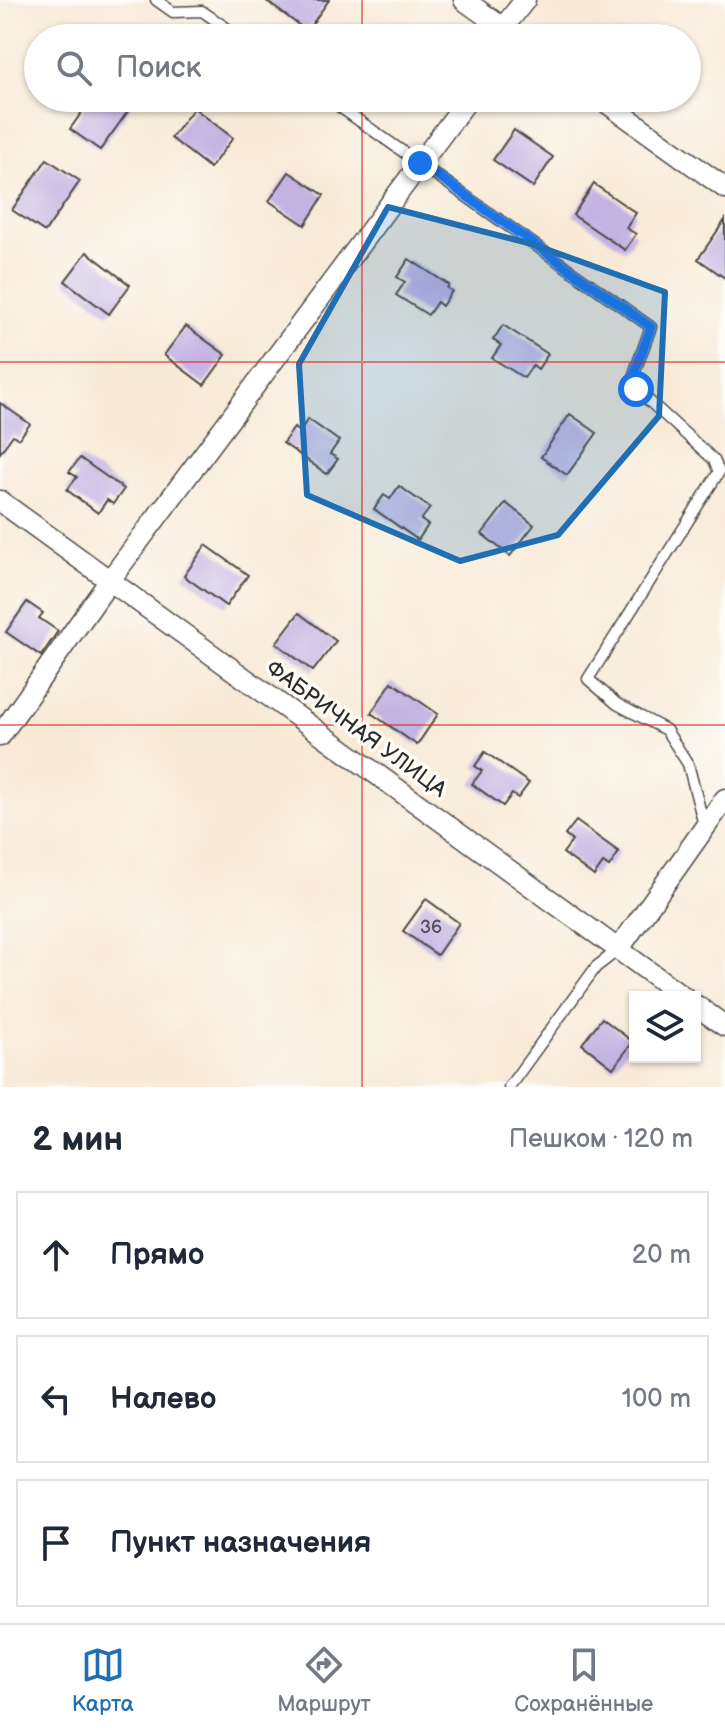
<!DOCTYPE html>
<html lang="ru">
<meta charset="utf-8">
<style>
:root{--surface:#fff;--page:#f2f2f3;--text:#1f2937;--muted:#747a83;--line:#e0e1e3;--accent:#1f6fb2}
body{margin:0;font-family:"Balsamiq Sans",sans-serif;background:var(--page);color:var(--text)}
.controls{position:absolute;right:24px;bottom:24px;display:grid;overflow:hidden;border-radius:0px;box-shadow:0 2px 6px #0004}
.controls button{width:72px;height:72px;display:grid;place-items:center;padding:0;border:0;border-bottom:2px solid var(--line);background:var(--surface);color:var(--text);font:40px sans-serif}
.stop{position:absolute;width:24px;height:24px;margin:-18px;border:6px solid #1a73e8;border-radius:50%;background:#fff}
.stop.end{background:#1a73e8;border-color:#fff;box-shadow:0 2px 8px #0008}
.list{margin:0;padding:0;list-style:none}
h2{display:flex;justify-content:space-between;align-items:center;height:104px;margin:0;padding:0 32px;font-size:34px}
h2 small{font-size:26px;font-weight:400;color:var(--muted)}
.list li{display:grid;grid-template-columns:52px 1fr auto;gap:24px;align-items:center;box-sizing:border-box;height:128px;margin:0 16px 16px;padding:0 16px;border:2px solid var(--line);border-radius:0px}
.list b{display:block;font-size:30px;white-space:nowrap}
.list em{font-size:26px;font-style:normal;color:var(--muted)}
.icon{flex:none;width:44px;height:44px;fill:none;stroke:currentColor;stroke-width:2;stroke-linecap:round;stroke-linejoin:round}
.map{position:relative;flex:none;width:725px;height:1087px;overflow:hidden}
.search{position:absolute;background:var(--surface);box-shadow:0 2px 6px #0004;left:24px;right:24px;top:24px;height:88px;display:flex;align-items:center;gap:20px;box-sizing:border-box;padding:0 28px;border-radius:44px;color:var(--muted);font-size:30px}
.sheet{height:536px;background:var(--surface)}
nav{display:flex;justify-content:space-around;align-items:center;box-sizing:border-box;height:112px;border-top:2px solid var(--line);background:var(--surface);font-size:22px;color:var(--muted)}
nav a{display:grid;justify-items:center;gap:4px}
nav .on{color:var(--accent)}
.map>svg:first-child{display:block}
.building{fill:#c3b3e3}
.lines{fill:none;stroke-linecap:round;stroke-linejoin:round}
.service-casing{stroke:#4a4845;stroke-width:13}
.minor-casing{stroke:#4a4845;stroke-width:23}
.service{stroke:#fff;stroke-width:10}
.minor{stroke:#fff;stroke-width:20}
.route{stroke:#1a73e8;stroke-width:10}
.marked{fill:#1f6fb2;fill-opacity:0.2;stroke:#1f6fb2;stroke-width:6;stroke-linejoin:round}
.grid{fill:none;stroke:#d62828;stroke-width:2;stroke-opacity:0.55}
.labels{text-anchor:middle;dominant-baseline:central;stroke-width:7;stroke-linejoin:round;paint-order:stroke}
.number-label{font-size:18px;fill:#514d59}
.street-label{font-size:22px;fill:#2b2b2b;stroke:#fdfcf7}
</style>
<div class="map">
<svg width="725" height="1087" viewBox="0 0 725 1087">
<rect width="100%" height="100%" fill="#fdfcf7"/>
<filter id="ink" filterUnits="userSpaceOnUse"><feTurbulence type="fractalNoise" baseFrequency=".0125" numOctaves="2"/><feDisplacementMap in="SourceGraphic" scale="16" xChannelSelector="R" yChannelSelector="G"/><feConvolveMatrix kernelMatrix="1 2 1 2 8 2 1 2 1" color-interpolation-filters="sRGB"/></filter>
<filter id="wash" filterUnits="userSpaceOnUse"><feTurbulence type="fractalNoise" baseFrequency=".006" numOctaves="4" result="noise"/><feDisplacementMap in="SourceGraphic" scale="32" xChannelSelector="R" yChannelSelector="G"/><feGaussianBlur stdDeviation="1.8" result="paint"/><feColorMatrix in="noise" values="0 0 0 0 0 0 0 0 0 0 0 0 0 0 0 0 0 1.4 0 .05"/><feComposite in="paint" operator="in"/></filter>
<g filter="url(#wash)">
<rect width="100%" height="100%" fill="#f8ead7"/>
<g id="blocks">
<g class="building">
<path d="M265,0H329L307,31Z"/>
<path d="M92,98H118L131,107L100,150L70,129Z"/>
<path d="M194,108L233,138L210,168L171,138Z"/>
<path d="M514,130L553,157L533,187L493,160Z"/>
<path d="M47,159L80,181L45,232L12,210Z"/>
<path d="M289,172L324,195L305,225L269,201Z"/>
<path d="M594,184L636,213L626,228L636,234L625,250L573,215Z"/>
<path d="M725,220V278L698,259Z"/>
<path d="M87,252L130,285L109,314L65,281Z"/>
<path d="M409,259L449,285L447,288L452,291L442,306L437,302L428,315L396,295L405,282L397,277Z"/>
<path d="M503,325L548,354L538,369L533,365L524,378L492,358L501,345L493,340Z"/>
<path d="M186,326L226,355L204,385L164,355Z"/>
<path d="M0,403L30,424L19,439L13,435L0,453Z"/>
<path d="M570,414L597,433L567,475L541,457Z"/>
<path d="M308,419L339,441L330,454L338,459L327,474L283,443L294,428L299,432Z"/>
<path d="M80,458L124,489L113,504L107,500L98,513L67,490L77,477L69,472Z"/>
<path d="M399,486L430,508L421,520L428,525L418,540L374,509L384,495L390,499Z"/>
<path d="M506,503L534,525L510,556L482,534Z"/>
<path d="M206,545L248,575L226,606L184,576Z"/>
<path d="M27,602L43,613L39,618L58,631L41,656L6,632Z"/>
<path d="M299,613L336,641L313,671L276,643Z"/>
<path d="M392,682L438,714L417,745L371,713Z"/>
<path d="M485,752L529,783L518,798L512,794L503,806L472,784L482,771L475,766Z"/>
<path d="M576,821L619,852L609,867L603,863L594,876L563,853L572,841L565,835Z"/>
<path d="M426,899L459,923L437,955L403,931Z"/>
<path d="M602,1018L633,1042L613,1068L582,1044Z"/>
</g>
</g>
</g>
<g filter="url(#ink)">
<use href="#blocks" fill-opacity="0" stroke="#4a4845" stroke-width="2"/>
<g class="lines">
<g class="service-casing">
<g id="service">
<path d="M156,0L173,12L202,11L241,38"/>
<path d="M327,98L651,327L635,371L636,389L714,460L719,472L588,679L617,704L666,730L688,764L704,825"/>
<path d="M509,1087L596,967L618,950"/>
</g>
</g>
<g class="minor-casing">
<g id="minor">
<path d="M464,0L517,38"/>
<path d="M503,28L525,0"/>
<path d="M600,98L725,188"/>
<path d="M0,501L684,997"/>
<path d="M0,736L110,580L469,98"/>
<path d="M618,950L725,799"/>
<path d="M695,1005L725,1026"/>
</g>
</g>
<use href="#service" class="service"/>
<use href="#minor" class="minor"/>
</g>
</g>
<g class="lines" filter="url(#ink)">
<path class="route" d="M420,163L651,327L635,371L636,389"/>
</g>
<path class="marked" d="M388,207L532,244L665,292L659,416L558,535L460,561L307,495L299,364Z"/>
<path class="grid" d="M362,0V38M362,98V1087M0,362H725M0,725H725"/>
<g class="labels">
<g class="number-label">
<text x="431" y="927">36</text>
</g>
<g class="street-label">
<text transform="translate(356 729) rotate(36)">ФАБРИЧНАЯ УЛИЦА</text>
</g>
</g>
</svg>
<div class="controls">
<button><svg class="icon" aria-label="layers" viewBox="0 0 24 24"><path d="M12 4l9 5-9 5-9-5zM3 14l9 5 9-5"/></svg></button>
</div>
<div class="stop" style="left:636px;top:389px"></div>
<div class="stop end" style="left:420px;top:163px"></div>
<div class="search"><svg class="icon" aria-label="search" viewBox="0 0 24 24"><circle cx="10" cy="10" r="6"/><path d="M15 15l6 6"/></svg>Поиск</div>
</div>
<section class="sheet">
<h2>2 мин<small>Пешком · 120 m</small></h2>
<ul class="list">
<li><svg class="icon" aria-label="ahead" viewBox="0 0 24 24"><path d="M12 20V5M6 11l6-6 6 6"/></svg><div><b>Прямо</b></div><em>20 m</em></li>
<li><svg class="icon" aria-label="left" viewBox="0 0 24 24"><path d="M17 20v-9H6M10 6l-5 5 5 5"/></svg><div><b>Налево</b></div><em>100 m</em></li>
<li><svg class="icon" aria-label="arrive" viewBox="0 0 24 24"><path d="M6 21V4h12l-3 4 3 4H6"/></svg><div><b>Пункт назначения</b></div></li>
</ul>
</section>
<nav>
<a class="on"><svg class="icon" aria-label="map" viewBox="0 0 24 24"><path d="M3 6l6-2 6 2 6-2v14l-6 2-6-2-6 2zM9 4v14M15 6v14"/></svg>Карта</a>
<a><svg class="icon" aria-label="directions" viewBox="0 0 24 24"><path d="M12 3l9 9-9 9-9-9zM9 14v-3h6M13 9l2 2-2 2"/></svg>Маршрут</a>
<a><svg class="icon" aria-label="saved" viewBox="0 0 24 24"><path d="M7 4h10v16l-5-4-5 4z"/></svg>Сохранённые</a>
</nav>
